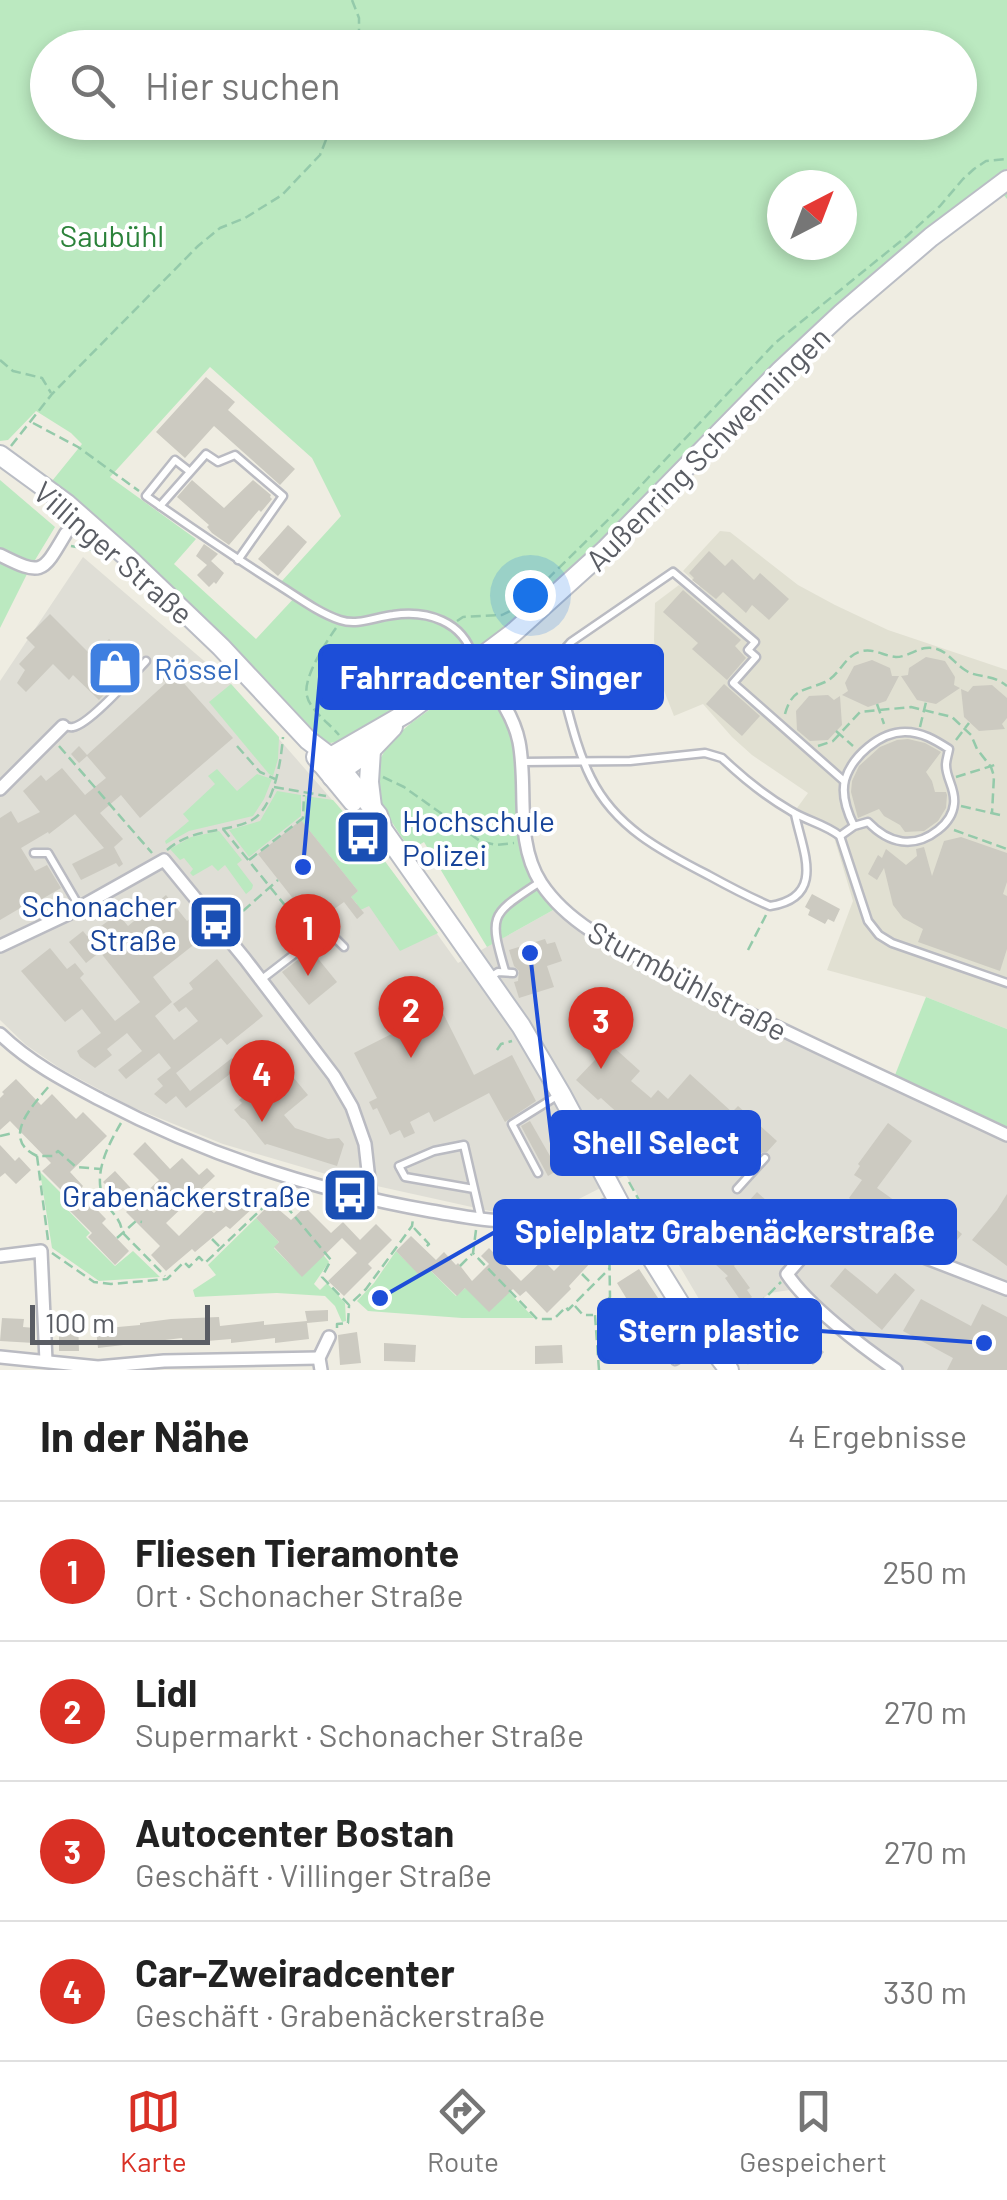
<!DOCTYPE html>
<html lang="de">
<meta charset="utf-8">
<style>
:root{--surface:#fff;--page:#f6f6f6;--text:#222;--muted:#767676;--line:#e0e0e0;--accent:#d93025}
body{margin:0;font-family:Barlow,sans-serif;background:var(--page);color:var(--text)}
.compass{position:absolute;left:767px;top:170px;width:90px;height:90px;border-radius:50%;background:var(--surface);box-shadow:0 5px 15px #0003;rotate:42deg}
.scale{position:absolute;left:30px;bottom:25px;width:180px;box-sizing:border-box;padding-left:10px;border:5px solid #5a5d64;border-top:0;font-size:28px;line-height:35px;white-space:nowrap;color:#5a5d64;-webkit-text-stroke:8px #fff;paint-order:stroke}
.you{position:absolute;left:530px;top:595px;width:35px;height:35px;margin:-25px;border:8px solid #fff;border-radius:50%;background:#1a73e8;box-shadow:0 0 0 15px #1a73e833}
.badge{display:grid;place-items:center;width:65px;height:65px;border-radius:50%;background:var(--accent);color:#fff;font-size:32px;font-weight:700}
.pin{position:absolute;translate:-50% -82px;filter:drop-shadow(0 2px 5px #0008)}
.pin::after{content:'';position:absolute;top:52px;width:35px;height:30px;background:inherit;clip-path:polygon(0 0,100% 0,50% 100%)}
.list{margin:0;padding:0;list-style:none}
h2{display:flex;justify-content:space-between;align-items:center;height:130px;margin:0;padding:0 40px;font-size:42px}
h2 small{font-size:32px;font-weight:400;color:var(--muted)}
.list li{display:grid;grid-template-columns:65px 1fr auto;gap:30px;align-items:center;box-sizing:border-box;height:140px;padding:0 40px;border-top:2px solid var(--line)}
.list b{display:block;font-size:38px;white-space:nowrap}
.list p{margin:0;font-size:32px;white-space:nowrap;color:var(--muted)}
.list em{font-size:32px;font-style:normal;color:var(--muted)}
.icon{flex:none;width:55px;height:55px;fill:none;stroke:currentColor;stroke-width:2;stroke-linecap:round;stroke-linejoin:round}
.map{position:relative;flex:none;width:1007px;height:1370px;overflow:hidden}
.search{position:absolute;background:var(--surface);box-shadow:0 5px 15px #0003;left:30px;right:30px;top:30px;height:110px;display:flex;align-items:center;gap:25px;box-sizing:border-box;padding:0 35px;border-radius:55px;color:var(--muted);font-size:38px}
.sheet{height:690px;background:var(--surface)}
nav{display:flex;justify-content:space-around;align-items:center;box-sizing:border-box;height:140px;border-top:2px solid var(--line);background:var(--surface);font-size:28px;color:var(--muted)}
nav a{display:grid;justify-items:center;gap:5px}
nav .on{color:var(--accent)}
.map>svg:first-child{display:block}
.industrial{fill:#dfded6}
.education{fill:#e1e0d2}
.green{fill:#bbe9c0;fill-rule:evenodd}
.building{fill:#cccac1}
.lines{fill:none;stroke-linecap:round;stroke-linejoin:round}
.lane-casing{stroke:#babbc2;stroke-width:11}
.street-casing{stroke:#babbc2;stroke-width:16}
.secondary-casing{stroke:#babdc5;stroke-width:22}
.path{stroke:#94caaa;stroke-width:2.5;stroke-dasharray:10 5;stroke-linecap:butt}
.lane{stroke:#fff;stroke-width:6}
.street{stroke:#fff;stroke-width:11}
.secondary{stroke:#fff;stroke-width:18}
.labels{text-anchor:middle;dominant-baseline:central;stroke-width:8;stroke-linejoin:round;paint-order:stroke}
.park-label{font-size:30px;fill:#2b823a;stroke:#fff}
.street-label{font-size:30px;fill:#5a5d64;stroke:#fff}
.shop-label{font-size:30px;fill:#366cbe;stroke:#fff;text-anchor:start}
.transit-label{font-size:30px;fill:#164399;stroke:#fff;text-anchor:end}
.leader{fill:none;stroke:#1d4ed8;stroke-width:4}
.callout-dot{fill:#1d4ed8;stroke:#fff;stroke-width:4}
.callout{fill:#1d4ed8;stroke:#1d4ed8;stroke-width:4}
.callout-label{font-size:32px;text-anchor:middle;font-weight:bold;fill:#fff}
</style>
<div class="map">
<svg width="1007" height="1370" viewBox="0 0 1007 1370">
<rect width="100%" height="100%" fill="#efede2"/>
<path class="industrial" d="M83,557L231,684L381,856L458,963L555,909L679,975L895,1075L1007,1132V1370H896L796,1289L770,1293L723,1330L699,1299L626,1175L567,1205L536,1213H499L336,1177L223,1144L132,1107L61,1069L26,1045L0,1020V681Z"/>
<path class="education" d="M720,531L730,532L798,585L835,605L888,630L1007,670V1029L926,997L827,970L853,901L833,834L809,825L812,817L797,808L808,793L752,755L732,737L703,704L674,716L663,688L657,663L654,640L655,603L679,585L692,595L700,586L683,571Z"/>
<g class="green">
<path d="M0,0H1007V199L993,182L638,509L505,627L418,694L348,740L330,743L319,736C235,645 147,560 52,481L82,444L71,433L36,411L8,440L0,441ZM48,48H960V122H48ZM782,185H842V245H782ZM210,367L312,458L341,516L281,582L296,596L256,639L174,564L196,539L110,477Z"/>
<path d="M0,480L55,527L29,570L0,628Z"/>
<path d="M231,684L279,737L278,759L273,776L269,774L209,702Z"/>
<path d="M469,688L479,689L491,699L506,722L513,742L520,846L524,865L555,909L487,947L424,842L412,849L407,845C396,828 381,809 377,789C368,742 426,714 457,691Z"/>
<path d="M217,769L237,791L257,774L272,779L264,799L253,816L189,831L166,844L165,841L189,821L183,814L215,784L208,776Z"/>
<path d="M277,791L301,795V816L249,857L229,830L260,821Z"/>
<path d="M305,796L333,800L381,856L438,933L400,951L369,906L354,913L357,904L351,897L358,891L301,820L304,818Z"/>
<path d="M219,831L242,860L237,864L253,885L252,889L246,894L225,865L218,871L212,865L193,876L190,873L193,869L184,858L180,860L170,849L191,837Z"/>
<path d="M926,997L1007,1029V1135L895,1075Z"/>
<path d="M40,1172L66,1198L62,1204L90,1233L86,1237L115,1266L133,1251L160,1277L99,1281L52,1248Z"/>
<path d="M256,1218L279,1242L274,1248L302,1276L313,1242L329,1262L314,1284L320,1290L327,1283L345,1303L346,1321L342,1322L335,1306L325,1296L277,1293L195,1297L193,1290L216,1275L208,1265Z"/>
<path d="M396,1251L420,1275L428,1268L456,1296L465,1288L500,1283L534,1318H462L368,1311L357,1301L374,1283Z"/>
</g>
<g class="building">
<path d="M206,377L235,402L228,410L295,469L280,485L214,426L185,458L156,432Z"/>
<path d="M192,480L224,508L253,480L271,495L270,497L272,499L261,512L259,510L229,545L212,533L207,527L209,525L177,497Z"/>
<path d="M288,525L307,542L278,576L258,559Z"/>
<path d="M204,544L218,554L211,561L224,573L216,584L214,582L209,587L197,575L207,565L196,556Z"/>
<path d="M709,551L725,566L732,559L754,580L760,573L789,599L769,620L752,605L746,613L723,592L716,599L692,580L694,578L689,573Z"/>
<path d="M683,590L741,640L735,646L746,658L727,680L692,649L698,643L663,612Z"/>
<path d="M50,614L92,656L109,639L134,663L99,700L73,675L69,680L53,664L26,692L17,683L25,670L19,664L35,647L26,638Z"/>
<path d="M926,657L945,661L955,677L954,685L960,688L936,704L917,700L901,676L908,675L909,668Z"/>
<path d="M162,659L233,738L140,818L121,795L100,813L123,839L114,847L123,864L119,867L116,863L81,880L72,864L104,848L75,814L49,834L48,832L21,848L35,871L47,865L61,888L35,903L34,900L0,920V818L11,811L18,823L40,812L23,791L41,775L46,781L62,768L85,795L106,778L87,756L79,763L71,754L79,746L87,755L166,683L153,669Z"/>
<path d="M872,660L890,668L892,676H899L886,701L868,707L842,695L848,691L845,683L854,666Z"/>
<path d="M724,684L760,716L742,736L706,704Z"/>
<path d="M992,685L1007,698V718L1002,724L1005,729L979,731L964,717L961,689L968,692L973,686Z"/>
<path d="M828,695L834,700L840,696L842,725L828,740L810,741L797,730L796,711L809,696Z"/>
<path d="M908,739L925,743L941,752L926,772L932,781L935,792H946L947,795L946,808L938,821L924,831L905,832L900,825L884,816L879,809L858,818L851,792L852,781L859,766L880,747L897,740Z"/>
<path d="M301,820L358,891L351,897L364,913L357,919L344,902L313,924L258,854Z"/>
<path d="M961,837L1007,853V882L1003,894L1007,896V949L1000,971L918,942L923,929L903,918L893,905L884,868L877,880L868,874L878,855L882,858L886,849L906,865L917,856L916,849L924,847L932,876L944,841Z"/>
<path d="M812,894L840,909L834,922L828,919L825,924L808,915L810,910L805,907Z"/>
<path d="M166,895L187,921L192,917L199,925L194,930L201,939L153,977L172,1002L155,1016L174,1040L198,1021L186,1007L179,1012L173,1004L193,989L189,983L217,959L263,1016L227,1045L221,1038L176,1073L190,1091L232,1058L239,1067L186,1108L176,1096L166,1104L154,1094L163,1086L157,1079L171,1068L159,1053L126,1079L118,1070L142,1051L127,1033L107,1049L112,1055L95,1068L80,1057L77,1051L101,1033L82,1009L65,1022L21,971L50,948L67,969L75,963L84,974L80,978L115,1021L140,1002L100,952L86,963L69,942L83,931L87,936L118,914L128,926Z"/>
<path d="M545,939L547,944L555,942L562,961L547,966L554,987L519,998L514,982L518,981L519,971L514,966L509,950Z"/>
<path d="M311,950L337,982L309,1005L282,972Z"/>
<path d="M441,1009L474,1075L512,1055L536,1101L505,1122L489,1093L434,1122L429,1112L410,1122L415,1133L404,1138L400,1130L390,1135L377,1108L373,1110L369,1102L377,1098L354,1053Z"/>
<path d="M610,1044L640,1071L631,1081L651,1098L658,1090L668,1099L690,1074L732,1112L738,1106L777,1141L767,1152L760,1153L739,1176L696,1138L673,1163L661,1152L658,1156L650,1148L653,1145L601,1098L598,1100L576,1080Z"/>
<path d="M293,1077L308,1095L284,1115L295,1128L328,1139L339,1138L344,1144L337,1166L267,1144L265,1145L245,1120L241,1118L234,1110L242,1103L239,1100L248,1093L258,1105Z"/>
<path d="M16,1079L41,1105L52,1094L76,1119L83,1112L107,1136L70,1172L83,1186L79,1191L106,1219L102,1223L129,1251L115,1265L88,1237L92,1233L64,1205L70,1199L42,1171L51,1163L10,1121L0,1130V1098L4,1094L2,1092Z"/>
<path d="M530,1121L558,1170L548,1176L521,1126Z"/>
<path d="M888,1123L912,1141L877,1188L902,1206L887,1226L849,1198L862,1180L854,1175L860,1166L858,1164Z"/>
<path d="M145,1142L170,1169L182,1158L199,1175L207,1168L215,1176L166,1223L179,1236L208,1208L214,1213L238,1190L255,1206L230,1229L226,1226L195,1252L192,1249L166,1271L151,1255L160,1246L126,1212L129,1209L103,1182L115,1171L140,1198L159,1180L133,1154Z"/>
<path d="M0,1145L15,1161L19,1157L31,1170L16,1184L5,1173L0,1177Z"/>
<path d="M757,1192L781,1214L734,1266L750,1288L747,1290L752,1297L743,1304L725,1278L728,1276L702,1252Z"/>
<path d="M1007,1194V1266L972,1240L997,1210Z"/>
<path d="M271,1203L291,1220L305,1207L331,1233L343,1222L360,1240L376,1224L392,1240L368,1264L372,1268L344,1296L328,1281L357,1253L342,1238L302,1277L274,1247L279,1242L256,1218Z"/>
<path d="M935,1212L962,1234L948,1251L921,1229Z"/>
<path d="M411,1236L436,1260L444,1252L456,1265L458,1263L472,1281L489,1264L481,1256L489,1248L521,1281L543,1260L554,1271L578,1247L592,1261L569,1286L571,1289L547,1313L526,1291L520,1296L513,1289L489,1312L465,1288L457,1296L428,1268L420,1276L396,1251Z"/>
<path d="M845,1268L877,1294L895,1273L915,1290L882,1330L830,1286Z"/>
<path d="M639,1269L679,1330L665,1338L656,1325L644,1333L636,1321L639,1319L617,1283Z"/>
<path d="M921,1299L971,1326L982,1304L1007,1317V1370H947L953,1358L903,1331Z"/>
<path d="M773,1307L824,1352L813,1365L808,1361L805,1363L766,1328L767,1326L761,1320Z"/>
<path d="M328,1310V1321L307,1323L309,1339L275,1343V1338L231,1343V1339L183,1343L182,1338L98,1348L96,1329L140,1325V1323L171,1319L219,1317L220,1326L264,1321V1325L307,1321L305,1311Z"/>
<path d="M2,1318L24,1319L23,1327L35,1328L34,1343L0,1341Z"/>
<path d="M59,1320H78L79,1351H59Z"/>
<path d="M357,1332L361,1363L340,1365L338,1335Z"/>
<path d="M384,1343L416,1345L415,1362L384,1361Z"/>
<path d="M562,1345L563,1363L535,1364V1346Z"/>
</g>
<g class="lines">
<g class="lane-casing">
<g id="lane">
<path d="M189,471L175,460L146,496C190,527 234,557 280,586C299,598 319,613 340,620C358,626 375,617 393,615C427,610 463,621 473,657"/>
<path d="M160,506L206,454L218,462L235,455L283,496L238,560"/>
<path d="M64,726C67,726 70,728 73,727C89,725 133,675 146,661"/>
<path d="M522,762L630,761L705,753L722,758C743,778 765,796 791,811C807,821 825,824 840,836L868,921L879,935L892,943L1007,983"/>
<path d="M795,814C802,850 827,897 770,906C749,897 728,886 708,875C661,851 615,827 591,778C575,746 568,708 558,674V662L563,651L571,642L673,572L755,642L748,650L756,657L733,683L844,781"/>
<path d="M840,836L854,826C847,812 841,796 845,780C852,756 880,732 905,732C922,732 935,740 949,749C948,755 946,760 946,765C946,779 956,789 954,804C953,815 947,823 938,830C914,849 889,844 868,822L854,826"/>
<path d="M34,853H48L79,906"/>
<path d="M505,971C488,913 491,915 540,882"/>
<path d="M489,978L498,972L513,973"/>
<path d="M262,979L310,942L334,937L344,947"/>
<path d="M538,1173L512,1124L560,1094"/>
<path d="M474,1189L405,1177L399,1166L434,1151L464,1145L481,1219"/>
<path d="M737,1189L765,1158"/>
<path d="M675,1361L706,1343"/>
</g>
</g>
<g class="street-casing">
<g id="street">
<path d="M0,555C42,576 42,574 66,533"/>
<path d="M475,663C492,687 513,712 519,742C528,788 514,841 541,883C572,930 630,952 678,977C785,1034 897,1083 1007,1135"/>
<path d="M0,789L63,726"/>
<path d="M0,946L68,914L164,860L245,959L334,1076L352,1107L365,1144L371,1198"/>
<path d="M0,1034C30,1063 65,1081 101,1100C204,1154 317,1191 431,1211C456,1215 481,1221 507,1221C546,1222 581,1216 618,1201"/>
<path d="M0,1256L41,1251L46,1361"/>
<path d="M0,1357L98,1367L164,1361L319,1358"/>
<path d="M321,1370L319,1358L329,1337"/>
<path d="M896,1370C864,1348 807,1305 787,1274L814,1243L839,1228L864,1234L1007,1289"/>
</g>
</g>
<g class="secondary-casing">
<g id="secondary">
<path d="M0,455L67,504L127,557L221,647L308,740L329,756L342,770L378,815L383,830L521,1026L561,1094L631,1225L687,1315L729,1370"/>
<path d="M371,750L369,782L372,807"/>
<path d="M316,757L353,802"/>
<path d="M320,763L405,714L513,633L605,550L781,370L842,313L931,237L1007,180"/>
<path d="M332,777L371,750L393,727"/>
</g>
</g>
<g class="path">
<path d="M352,0L359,18V48"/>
<path d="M0,360L13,371L42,378L51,393"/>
<path d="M33,423L78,447L139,491"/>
<path d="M11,446L52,394L198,246L220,228L245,218L282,195L320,155L333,122"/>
<path d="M71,546L98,551"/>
<path d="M526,600L616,512L775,343L907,236L940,206L963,179L974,169L986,161L1007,159"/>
<path d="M457,621L463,617L502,615L516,608"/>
<path d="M336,628C326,642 302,679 307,696C310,710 330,724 339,735"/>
<path d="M877,704L884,724"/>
<path d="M785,714C792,688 805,691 825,682C839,676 844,657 859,652C873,647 883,656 896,657C907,657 916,649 926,648C945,646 951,661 965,670C978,679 991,673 1007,686"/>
<path d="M920,727L926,702"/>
<path d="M836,731L853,746"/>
<path d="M956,740L969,723"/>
<path d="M59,746L152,853"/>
<path d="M237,746L260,772L275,779"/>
<path d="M818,746L833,741L860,712L911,707L952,717L971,735L977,749L991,767L994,776L992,813"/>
<path d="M383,777L404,787L480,841L496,845L514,843"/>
<path d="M956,777L998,764"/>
<path d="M274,787L326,796"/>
<path d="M961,806L1000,815"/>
<path d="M223,829L292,914L301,909"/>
<path d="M954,830L1007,849"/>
<path d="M167,850C194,827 219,834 248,822C274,812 281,761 283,737"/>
<path d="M249,860L303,818L304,795"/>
<path d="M243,911L278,880"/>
<path d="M748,950L766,915"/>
<path d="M497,1050L501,1044L512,1041"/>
<path d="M121,1123C107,1147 90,1179 107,1205C114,1215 121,1220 122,1232L165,1276"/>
<path d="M0,1136L13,1133"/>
<path d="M37,1156C0,1139 32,1106 50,1085"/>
<path d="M629,1182L644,1209"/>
<path d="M276,1194L331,1260L322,1277L349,1305L366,1289L412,1226L413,1219"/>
<path d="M93,1205L102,1199"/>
<path d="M108,1205L116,1197"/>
<path d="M414,1228L429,1244L425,1248"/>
<path d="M476,1230L473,1253L537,1319H554L566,1307L568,1310L610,1268"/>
<path d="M117,1238L136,1221L142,1222"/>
<path d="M212,1239L221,1248"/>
<path d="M48,1240L37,1156H53L58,1151L76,1167L101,1169"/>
<path d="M52,1253L94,1282L111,1284L167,1279L184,1262L189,1267L199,1257L205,1263L271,1200L276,1187"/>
<path d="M460,1266L472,1254"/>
<path d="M582,1274L591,1283"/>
<path d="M575,1306L583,1315H593"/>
<path d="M337,1328V1324L348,1323L349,1306"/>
<path d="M747,1364L756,1307L781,1282"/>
<path d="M599,1370L595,1315L610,1297L609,1234L602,1219"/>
</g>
<use href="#lane" class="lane"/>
<use href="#street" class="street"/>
<use href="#secondary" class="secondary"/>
</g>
<defs>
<g id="shop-square" transform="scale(2.875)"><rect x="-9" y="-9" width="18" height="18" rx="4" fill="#3f7fe0" stroke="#fff"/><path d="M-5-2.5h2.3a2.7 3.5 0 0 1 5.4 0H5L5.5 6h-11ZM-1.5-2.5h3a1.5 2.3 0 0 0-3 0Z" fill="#fff"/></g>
<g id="bus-square" transform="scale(2.875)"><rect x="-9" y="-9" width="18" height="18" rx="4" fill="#1a4fb4" stroke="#fff"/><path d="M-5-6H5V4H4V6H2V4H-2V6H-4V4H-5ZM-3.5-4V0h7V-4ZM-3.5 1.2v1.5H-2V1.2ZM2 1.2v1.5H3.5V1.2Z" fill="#fff"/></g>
</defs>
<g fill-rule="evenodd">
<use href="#shop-square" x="115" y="668"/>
<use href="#bus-square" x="363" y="837"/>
<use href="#bus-square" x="216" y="922"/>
<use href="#bus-square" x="350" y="1195"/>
</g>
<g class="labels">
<g class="park-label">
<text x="112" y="235">Saubühl</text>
</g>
<g class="street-label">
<text transform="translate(707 448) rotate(-45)">Außenring Schwenningen</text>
<text transform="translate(114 552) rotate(41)">Villinger Straße</text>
<text transform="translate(688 980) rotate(28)">Sturmbühlstraße</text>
</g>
<g class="shop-label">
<text x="154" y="668">Rössel</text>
</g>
<g class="transit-label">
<text x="402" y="820" text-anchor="start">Hochschule<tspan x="402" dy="34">Polizei</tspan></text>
<text x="177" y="905">Schonacher<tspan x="177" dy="34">Straße</tspan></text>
<text x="311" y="1195">Grabenäckerstraße</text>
</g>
</g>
<path class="leader" d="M303 867L320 677M530 953L552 1143M380 1298L495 1232M984 1343L820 1331"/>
<g class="callout-dot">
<circle cx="303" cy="867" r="10"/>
<circle cx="530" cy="953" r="10"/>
<circle cx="380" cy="1298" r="10"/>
<circle cx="984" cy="1343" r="10"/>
</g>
<g class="callout">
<rect x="320" y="646" width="342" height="62" rx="10"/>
<rect x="552" y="1112" width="207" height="62" rx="10"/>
<rect x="495" y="1201" width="460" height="62" rx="10"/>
<rect x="599" y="1300" width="221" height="62" rx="10"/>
</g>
<g class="callout-label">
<text x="491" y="689">Fahrradcenter Singer</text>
<text x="656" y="1154">Shell Select</text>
<text x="725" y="1243">Spielplatz Grabenäckerstraße</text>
<text x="709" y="1342">Stern plastic</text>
</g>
</svg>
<svg class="compass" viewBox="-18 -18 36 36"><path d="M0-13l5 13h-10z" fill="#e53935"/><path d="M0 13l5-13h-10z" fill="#767676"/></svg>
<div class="scale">100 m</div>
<div class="you"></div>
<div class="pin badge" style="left:308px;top:976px">1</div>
<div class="pin badge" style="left:411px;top:1058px">2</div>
<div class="pin badge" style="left:601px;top:1069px">3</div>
<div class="pin badge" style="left:262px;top:1122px">4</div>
<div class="search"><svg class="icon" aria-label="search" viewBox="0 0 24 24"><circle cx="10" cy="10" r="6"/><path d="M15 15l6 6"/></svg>Hier suchen</div>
</div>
<section class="sheet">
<h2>In der Nähe<small>4 Ergebnisse</small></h2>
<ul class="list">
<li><span class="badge">1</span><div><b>Fliesen Tieramonte</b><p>Ort · Schonacher Straße</p></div><em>250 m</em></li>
<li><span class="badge">2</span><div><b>Lidl</b><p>Supermarkt · Schonacher Straße</p></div><em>270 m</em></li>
<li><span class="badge">3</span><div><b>Autocenter Bostan</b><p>Geschäft · Villinger Straße</p></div><em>270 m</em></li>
<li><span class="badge">4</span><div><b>Car-Zweiradcenter</b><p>Geschäft · Grabenäckerstraße</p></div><em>330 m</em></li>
</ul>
</section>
<nav>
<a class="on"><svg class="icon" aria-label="map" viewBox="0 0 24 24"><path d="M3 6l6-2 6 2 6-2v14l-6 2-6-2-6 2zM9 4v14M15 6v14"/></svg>Karte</a>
<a><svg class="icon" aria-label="directions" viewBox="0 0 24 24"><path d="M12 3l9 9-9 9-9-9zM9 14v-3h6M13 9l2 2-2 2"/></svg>Route</a>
<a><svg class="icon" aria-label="saved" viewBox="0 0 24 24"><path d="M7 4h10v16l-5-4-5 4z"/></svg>Gespeichert</a>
</nav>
